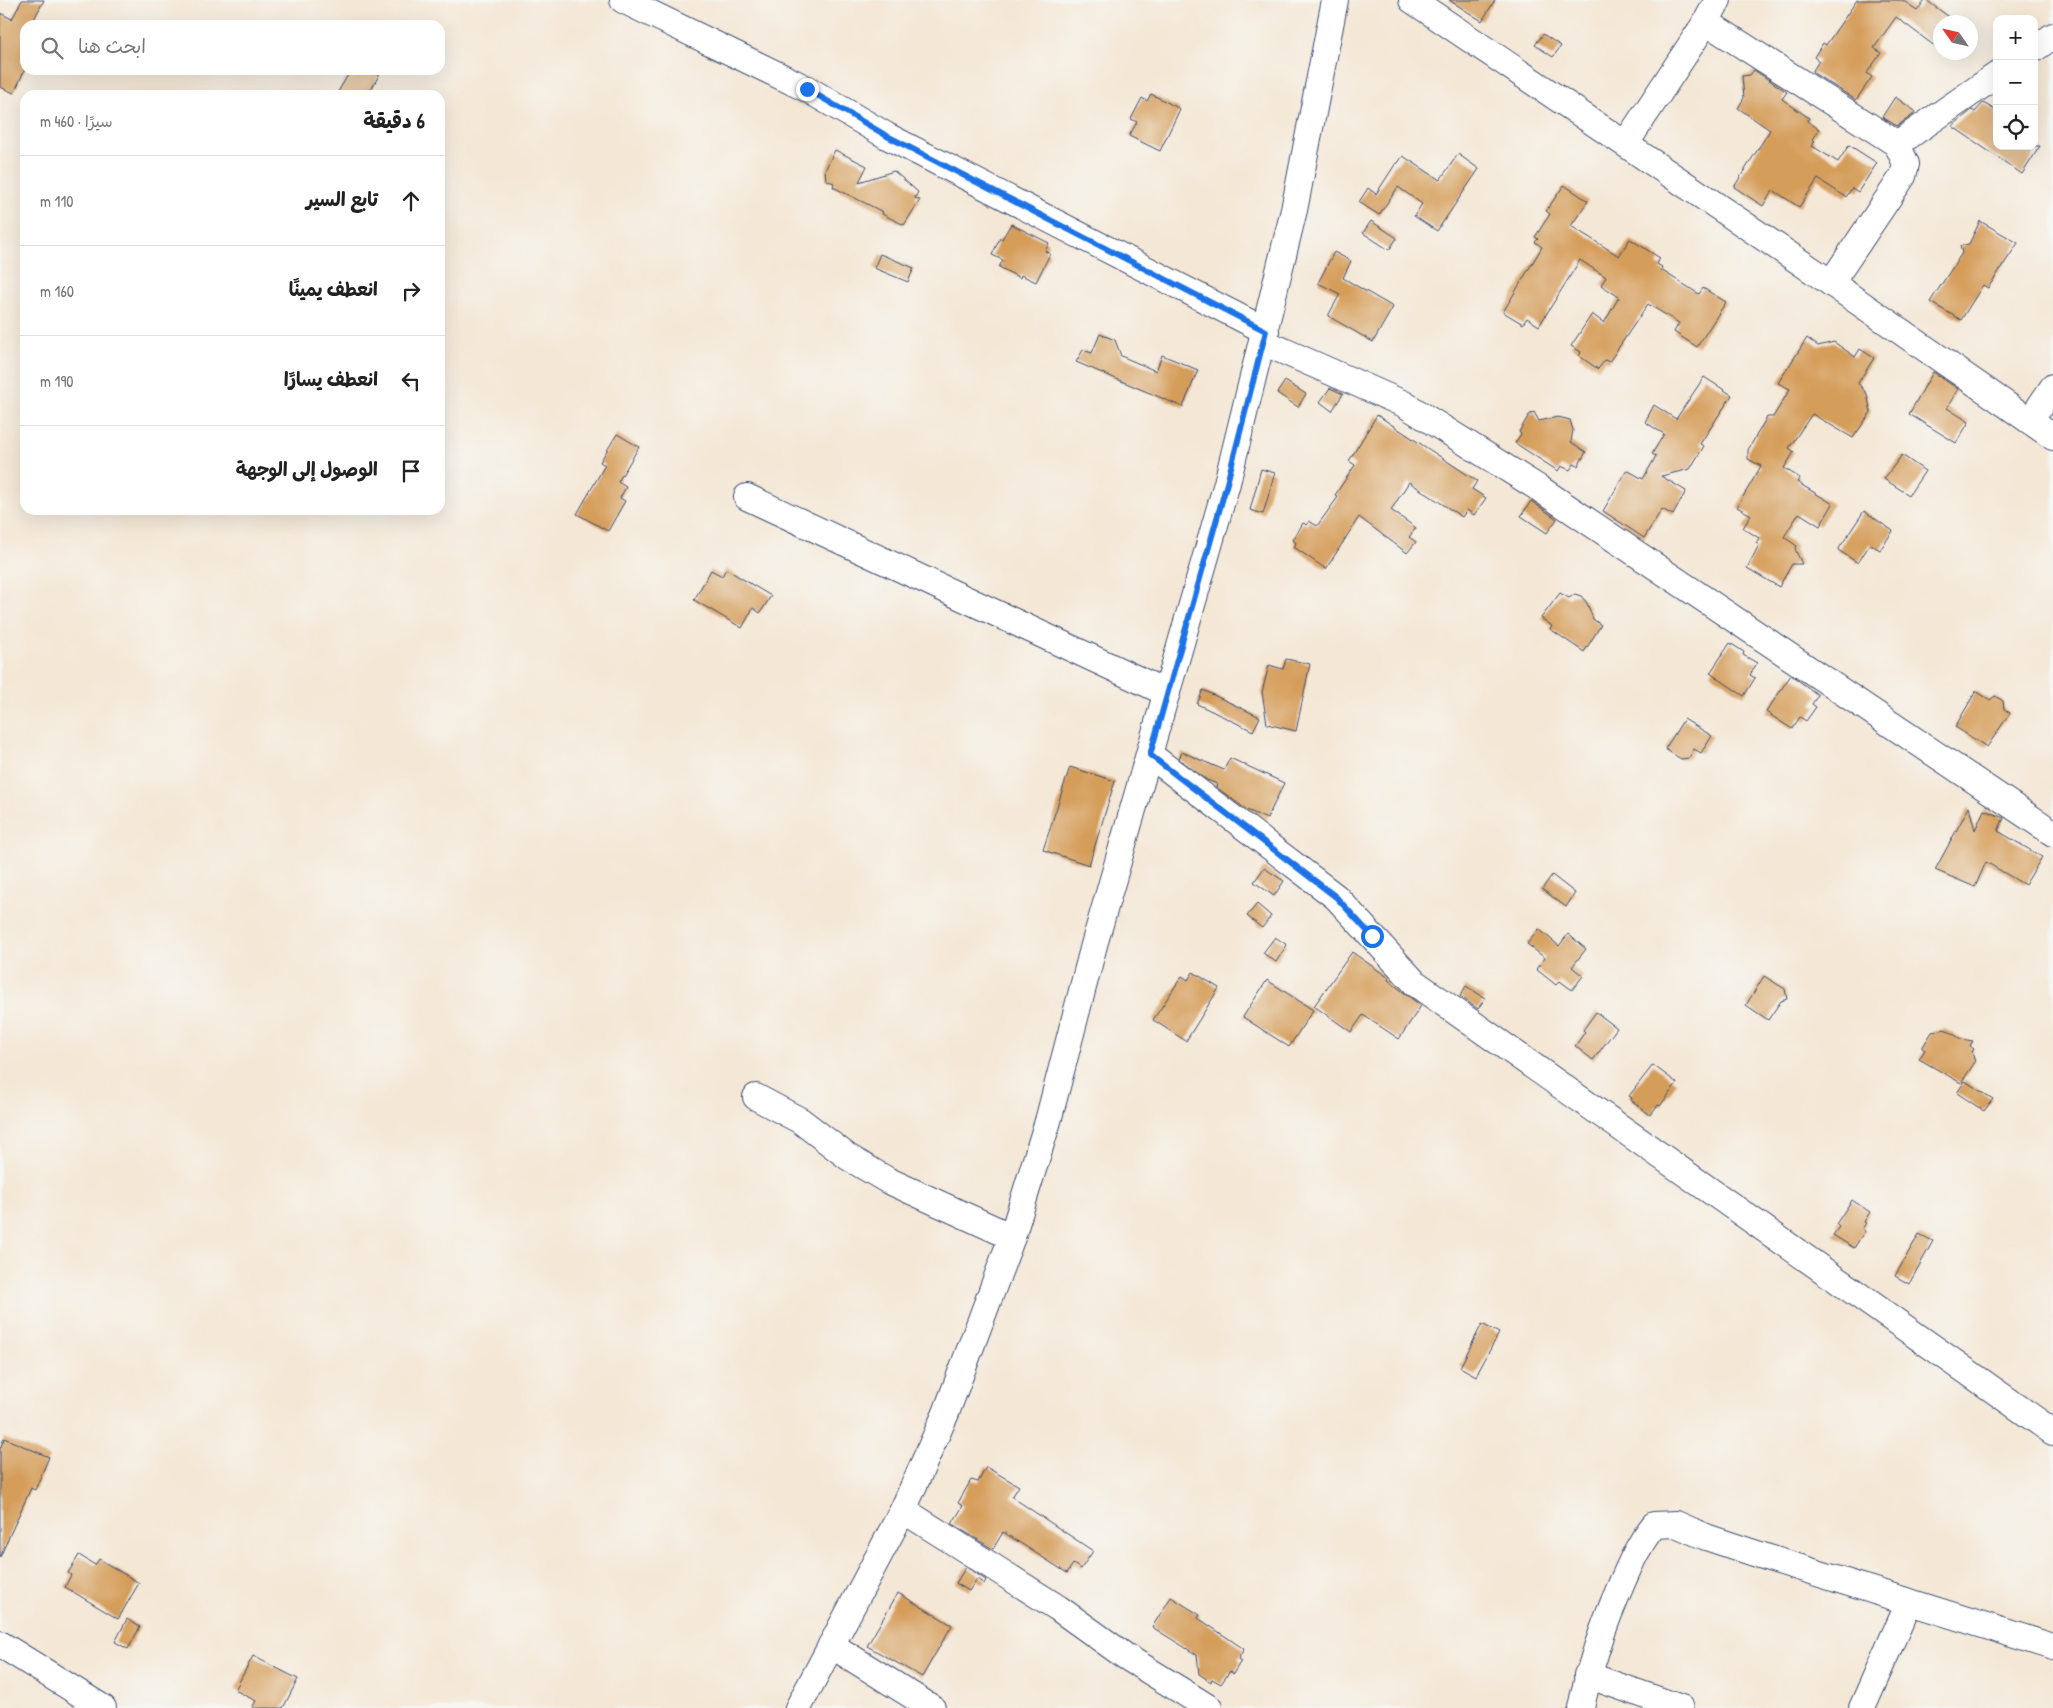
<!DOCTYPE html>
<html lang="ar">
<meta charset="utf-8">
<style>
:root{--surface:#fff;--page:#f6f6f6;--text:#222;--muted:#767676;--line:#e0e0e0}
body{margin:0;font-family:"Patrick Hand","Playpen Sans Arabic",sans-serif;background:var(--page);color:var(--text);direction:rtl}
.controls{position:absolute;right:15px;top:15px;display:grid;overflow:hidden;border-radius:10px;box-shadow:0 5px 20px #0002}
.controls button{width:45px;height:45px;display:grid;place-items:center;padding:0;border:0;border-bottom:1px solid var(--line);background:var(--surface);color:var(--text);font:25px sans-serif}
.compass{position:absolute;left:1933px;top:15px;width:45px;height:45px;border-radius:50%;background:var(--surface);box-shadow:0 5px 20px #0002;rotate:304deg}
.stop{position:absolute;width:15px;height:15px;margin:-11px;border:4px solid #1a73e8;border-radius:50%;background:#fff}
.stop.end{background:#1a73e8;border-color:#fff;box-shadow:0 1px 5px #0008}
.list{margin:0;padding:0;list-style:none}
h2{display:flex;justify-content:space-between;align-items:center;height:65px;margin:0;padding:0 20px;font-size:21px}
h2 small{font-size:16px;font-weight:400;color:var(--muted)}
.list li{display:grid;grid-template-columns:32px 1fr auto;gap:15px;align-items:center;box-sizing:border-box;height:90px;padding:0 20px;border-top:1px solid var(--line)}
.list b{display:block;font-size:19px;white-space:nowrap}
.list em{font-size:16px;font-style:normal;color:var(--muted)}
.icon{flex:none;width:28px;height:28px;fill:none;stroke:currentColor;stroke-width:2;stroke-linecap:round;stroke-linejoin:round}
.map{position:relative;flex:none;width:2053px;height:1708px;overflow:hidden;direction:ltr}
.search{position:absolute;background:var(--surface);box-shadow:0 5px 20px #0002;left:20px;top:20px;width:425px;height:55px;display:flex;align-items:center;gap:12px;box-sizing:border-box;padding:0 18px;border-radius:15px;color:var(--muted);font-size:19px}
.panel{position:absolute;background:var(--surface);box-shadow:0 5px 20px #0002;left:20px;top:90px;width:425px;height:425px;border-radius:15px;direction:rtl}
.map>svg:first-child{display:block}
.building{fill:#d59d5a}
.lines{fill:none;stroke-linecap:round;stroke-linejoin:round}
.minor-casing{stroke:#3c4b70;stroke-width:28}
.minor{stroke:#fff;stroke-width:26}
.route{stroke:#1a73e8;stroke-width:6}
</style>
<div class="map">
<svg width="2053" height="1708" viewBox="0 0 2053 1708">
<rect width="100%" height="100%" fill="#f6f6f2"/>
<filter id="ink" filterUnits="userSpaceOnUse"><feTurbulence type="fractalNoise" baseFrequency=".02" numOctaves="2"/><feDisplacementMap in="SourceGraphic" scale="10" xChannelSelector="R" yChannelSelector="G"/><feConvolveMatrix kernelMatrix="1 2 1 2 8 2 1 2 1" color-interpolation-filters="sRGB"/></filter>
<filter id="wash" filterUnits="userSpaceOnUse"><feTurbulence type="fractalNoise" baseFrequency=".0096" numOctaves="4" result="noise"/><feDisplacementMap in="SourceGraphic" scale="20" xChannelSelector="R" yChannelSelector="G"/><feGaussianBlur stdDeviation="1.12" result="paint"/><feColorMatrix in="noise" values="0 0 0 0 0 0 0 0 0 0 0 0 0 0 0 0 0 1.4 0 .05"/><feComposite in="paint" operator="in"/></filter>
<g filter="url(#wash)">
<rect width="100%" height="100%" fill="#f4e7d5"/>
<g id="blocks">
<g class="building">
<path d="M22,0H44L31,25H25V69L14,93L0,87V13L12,19Z"/>
<path d="M1449,0H1495L1482,21Z"/>
<path d="M1857,0H1902L1917,10L1926,0L1956,22H1940V50L1896,17L1874,48L1881,53L1867,73L1872,77L1856,100L1812,72L1819,61L1814,57L1823,43L1826,45Z"/>
<path d="M1543,34L1561,46L1553,57L1535,45Z"/>
<path d="M351,70H382L368,95H336Z"/>
<path d="M1754,70L1787,92L1782,99L1809,118L1807,121L1819,129L1812,139L1815,141L1812,146L1838,162L1849,145L1877,163L1858,192L1852,188L1846,197L1818,179L1799,207L1773,190L1763,206L1734,187L1770,130L1738,108L1744,98L1742,76L1750,75Z"/>
<path d="M1151,94L1180,109L1160,151L1129,136L1137,122L1131,119L1142,98L1147,101Z"/>
<path d="M1895,97L1915,111L1913,115L1897,126L1882,117Z"/>
<path d="M1983,103L1997,111V146H2040L2022,174L1952,126L1972,110L1975,112Z"/>
<path d="M835,150L867,166L859,182L894,171L918,192L915,198L920,200L904,225L882,214L883,212L833,187L834,183L826,180L825,170Z"/>
<path d="M1458,154L1479,169L1437,231L1414,216L1422,204L1398,187L1379,215L1359,202L1368,188L1376,194L1396,163L1397,164L1403,156L1440,180Z"/>
<path d="M1564,185L1588,201L1571,226L1619,256L1630,239L1660,258L1657,264L1662,267L1661,270L1699,294L1703,288L1726,302L1697,347L1674,332L1679,323L1648,304L1609,362L1605,360L1598,369L1579,356L1581,352L1571,346L1592,314L1604,323L1619,297L1601,285L1606,277L1580,260L1539,326L1527,318L1523,324L1503,312L1542,247L1535,242L1538,239L1535,237L1550,214L1546,211Z"/>
<path d="M1371,221L1397,238L1389,250L1363,233Z"/>
<path d="M1980,221L2018,243L1988,288L1983,285L1961,320L1930,302L1962,253L1960,246L1969,244Z"/>
<path d="M1011,224L1049,243L1045,251L1050,254L1036,282L1021,275L1020,278L999,267L1003,260L992,255L1000,238L1002,239Z"/>
<path d="M1334,252L1351,261L1343,278L1393,307L1373,342L1328,316L1340,294L1318,283Z"/>
<path d="M880,254L914,268L908,282L874,268Z"/>
<path d="M1100,334L1115,340L1121,356L1156,371L1162,355L1198,370L1183,407L1076,362L1083,350L1092,353Z"/>
<path d="M1807,338L1818,346L1834,342L1855,357L1860,349L1874,358L1858,383L1867,394L1871,412L1853,438L1812,414L1789,448L1794,452L1784,468L1800,478L1797,482L1833,504L1820,526L1799,513L1784,537L1797,546L1795,549L1802,564H1792L1779,587L1747,568L1759,545L1756,543L1759,538L1743,528L1751,515L1737,507L1761,466L1748,459V450L1767,417H1773L1790,389L1778,383Z"/>
<path d="M1933,372L1958,389L1947,408L1969,422L1956,443L1909,414Z"/>
<path d="M1704,377L1732,395L1700,444L1704,446L1690,469L1661,476L1686,491L1673,515L1662,509L1644,538L1603,511L1627,470L1643,479L1656,456L1652,454L1664,434L1645,422L1654,405L1676,419Z"/>
<path d="M1285,381L1306,394L1298,407L1277,393Z"/>
<path d="M1330,388L1343,394L1332,411L1320,402Z"/>
<path d="M1534,412L1539,421L1558,417L1570,420L1573,430L1571,442L1586,452L1578,466L1574,464L1570,470L1561,466L1558,471L1515,443L1521,434L1519,432L1529,415Z"/>
<path d="M1377,415L1477,481L1472,489L1486,498L1474,515L1467,510L1462,517L1409,482L1391,510L1416,528L1409,537L1416,542L1407,553L1359,517L1326,569L1294,547L1296,543L1293,540L1303,523L1307,525L1309,521L1317,526L1338,497L1335,495L1355,465L1349,461Z"/>
<path d="M617,434L639,447L618,482L626,487L620,498L625,501L608,531L577,514L605,465L600,462Z"/>
<path d="M1902,455L1925,471L1909,495L1884,479Z"/>
<path d="M1261,469L1275,473L1263,514L1250,510Z"/>
<path d="M1531,501L1557,519L1547,533L1521,516Z"/>
<path d="M1864,511L1893,531L1880,550L1870,544L1858,563L1838,550Z"/>
<path d="M726,569L771,596L760,613L753,608L742,628L694,600L711,570L722,576Z"/>
<path d="M1560,593L1569,598L1575,594L1581,596L1587,603L1593,619L1601,625L1584,652L1550,629L1552,626L1541,618Z"/>
<path d="M1730,643L1744,652L1743,655L1757,663L1750,675L1755,678L1744,696L1710,673Z"/>
<path d="M1286,659L1310,664L1296,731L1267,724L1262,692L1269,665L1283,669Z"/>
<path d="M1791,675L1818,695L1812,704L1816,707L1806,721L1800,717L1792,729L1766,712Z"/>
<path d="M1203,690L1260,717L1253,731L1197,704Z"/>
<path d="M1976,691L1990,700L1995,696L2003,701L2004,709L2010,713L1987,747L1955,727Z"/>
<path d="M1684,719L1712,736L1701,753L1694,749L1689,758L1681,759L1665,749Z"/>
<path d="M1182,752L1224,770L1230,758L1284,783L1267,819L1247,810L1216,787L1217,784L1207,780L1179,759Z"/>
<path d="M1070,767L1115,781L1089,865L1043,850Z"/>
<path d="M1969,807L1975,830L1984,810L2004,818L1998,831L2042,857L2025,885L1986,862L1975,887L1935,870Z"/>
<path d="M1264,868L1284,881L1274,896L1254,882Z"/>
<path d="M1552,875L1575,893L1566,907L1542,889Z"/>
<path d="M1257,904L1271,916L1262,928L1247,916Z"/>
<path d="M1539,929L1559,946L1568,934L1586,949L1572,967L1583,976L1572,990L1560,981L1556,985L1536,969L1545,958L1527,944Z"/>
<path d="M1275,937L1287,945L1276,962L1263,953Z"/>
<path d="M1352,952L1389,978L1388,980L1421,1006L1399,1039L1363,1015L1351,1032L1314,1006Z"/>
<path d="M1193,972L1219,988L1186,1041L1153,1020L1182,976L1188,980Z"/>
<path d="M1764,976L1785,989L1787,999L1781,1001L1768,1020L1746,1005Z"/>
<path d="M1267,980L1313,1010L1289,1047L1243,1017Z"/>
<path d="M1466,986L1485,998L1478,1009L1460,996Z"/>
<path d="M1596,1012L1617,1028L1593,1060L1575,1046L1585,1032L1583,1030Z"/>
<path d="M1945,1029L1961,1039L1973,1041L1970,1046L1974,1049L1972,1052L1975,1062L1961,1083L1919,1059L1925,1050L1922,1048L1932,1032Z"/>
<path d="M1653,1065L1677,1083L1660,1106L1658,1105L1650,1115L1631,1100L1632,1098L1629,1096Z"/>
<path d="M1965,1081L1993,1099L1984,1111L1957,1093Z"/>
<path d="M1852,1200L1870,1212L1864,1222L1866,1223L1862,1229L1865,1231L1854,1248L1833,1235L1839,1227L1836,1224Z"/>
<path d="M1919,1234L1933,1241L1909,1284L1895,1276Z"/>
<path d="M1482,1324L1499,1333L1476,1376L1460,1367Z"/>
<path d="M4,1438L49,1457L35,1490L31,1488L0,1557V1449Z"/>
<path d="M986,1467L1019,1486L1012,1497L1093,1551L1081,1569L1073,1564L1067,1573L1003,1532L993,1549L952,1524L963,1506L958,1503L971,1480L978,1482Z"/>
<path d="M79,1555L95,1565L99,1559L139,1583L118,1619L65,1587L71,1575L68,1573Z"/>
<path d="M966,1567L986,1580L984,1584L977,1579L969,1591L956,1583Z"/>
<path d="M898,1593L952,1625L922,1677L867,1646Z"/>
<path d="M1171,1597L1200,1615L1198,1618L1244,1649L1238,1659L1241,1661L1233,1674L1230,1671L1221,1684L1212,1679L1211,1682L1199,1674L1197,1655L1152,1627Z"/>
<path d="M127,1619L140,1627L128,1649L115,1642Z"/>
<path d="M253,1656L298,1679L283,1708H252L256,1701L235,1690Z"/>
</g>
</g>
</g>
<g filter="url(#ink)">
<use href="#blocks" fill-opacity="0" stroke="#3c4b70" stroke-width="1"/>
<g class="lines">
<g class="minor-casing">
<g id="minor">
<path d="M623,0L807,89L887,136L1266,331"/>
<path d="M1412,0L1831,283L2053,437"/>
<path d="M1706,22L1897,144L1906,164L1903,176L1831,283"/>
<path d="M2034,49L2053,36"/>
<path d="M1626,143L1706,22L1718,0"/>
<path d="M1897,144L1997,75"/>
<path d="M1263,342L1404,404L1540,489L2053,833"/>
<path d="M2030,421L2053,387"/>
<path d="M747,497L1167,693"/>
<path d="M1150,755L1336,897L1415,983L2053,1432"/>
<path d="M756,1097L801,1121L848,1157L887,1180L1012,1237"/>
<path d="M903,1510L1058,1608L1125,1656L1209,1708"/>
<path d="M0,1644L103,1708"/>
<path d="M831,1645L932,1708"/>
<path d="M1587,1675L1681,1708"/>
<path d="M798,1708L903,1510L946,1413L1012,1237L1048,1121L1094,945L1227,483L1294,210L1335,0"/>
<path d="M1581,1708C1590,1663 1603,1626 1621,1585C1631,1562 1638,1545 1654,1525L1676,1524L1706,1537L1769,1558L2053,1647"/>
<path d="M1862,1708L1909,1602"/>
</g>
</g>
<use href="#minor" class="minor"/>
</g>
</g>
<g class="lines" filter="url(#ink)">
<path class="route" d="M807,89L887,136L1266,331L1227,483L1150,755L1336,897L1372,936"/>
</g>
</svg>
<div class="controls">
<button>+</button>
<button>−</button>
<button><svg class="icon" aria-label="locate" viewBox="0 0 24 24"><circle cx="12" cy="12" r="6"/><path d="M12 2v4M12 18v4M2 12h4M18 12h4"/></svg></button>
</div>
<svg class="compass" viewBox="-18 -18 36 36"><path d="M0-13l5 13h-10z" fill="#e53935"/><path d="M0 13l5-13h-10z" fill="#767676"/></svg>
<div class="stop" style="left:1372px;top:936px"></div>
<div class="stop end" style="left:807px;top:89px"></div>
<div class="search"><svg class="icon" aria-label="search" viewBox="0 0 24 24"><circle cx="10" cy="10" r="6"/><path d="M15 15l6 6"/></svg>ابحث هنا</div>
<section class="panel">
<h2>6 دقيقة<small>سيرًا · 460 m</small></h2>
<ul class="list">
<li><svg class="icon" aria-label="ahead" viewBox="0 0 24 24"><path d="M12 20V5M6 11l6-6 6 6"/></svg><div><b>تابع السير</b></div><em>110 m</em></li>
<li><svg class="icon" aria-label="right" viewBox="0 0 24 24"><path d="M7 20v-9h11M14 6l5 5-5 5"/></svg><div><b>انعطف يمينًا</b></div><em>160 m</em></li>
<li><svg class="icon" aria-label="left" viewBox="0 0 24 24"><path d="M17 20v-9H6M10 6l-5 5 5 5"/></svg><div><b>انعطف يسارًا</b></div><em>190 m</em></li>
<li><svg class="icon" aria-label="arrive" viewBox="0 0 24 24"><path d="M6 21V4h12l-3 4 3 4H6"/></svg><div><b>الوصول إلى الوجهة</b></div></li>
</ul>
</section>
</div>
